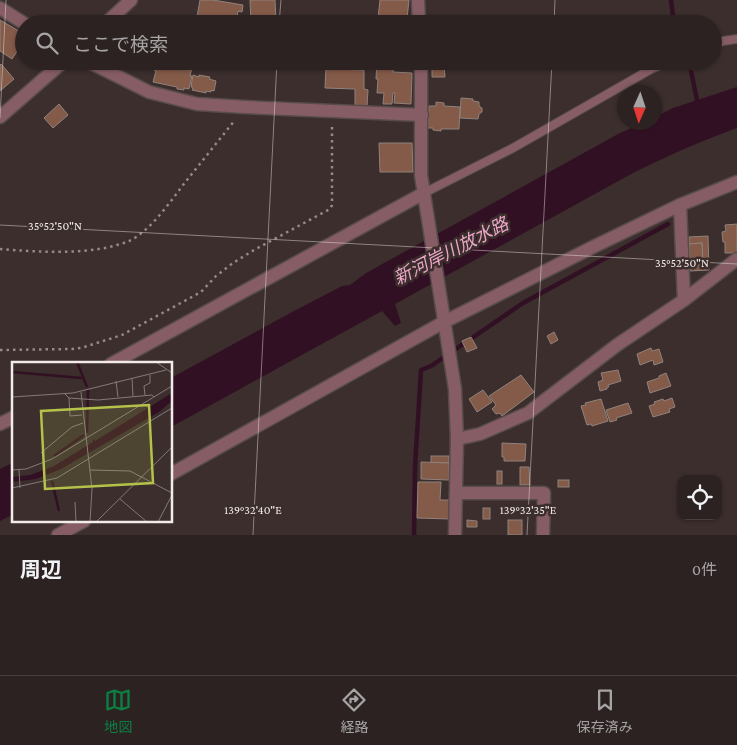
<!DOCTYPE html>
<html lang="ja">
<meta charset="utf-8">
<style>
:root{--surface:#2c2222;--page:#382f2f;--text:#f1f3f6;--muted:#a6a4a5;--line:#483f40;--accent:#0b8043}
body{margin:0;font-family:"Crimson Pro","Noto Sans JP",serif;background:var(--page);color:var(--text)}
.controls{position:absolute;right:15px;bottom:15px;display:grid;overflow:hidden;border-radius:10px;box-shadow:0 1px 4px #0004}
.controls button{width:45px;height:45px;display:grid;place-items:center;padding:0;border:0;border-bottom:1px solid var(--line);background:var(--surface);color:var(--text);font:25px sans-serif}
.compass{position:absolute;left:617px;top:85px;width:45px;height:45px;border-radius:50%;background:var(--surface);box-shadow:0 1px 4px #0004;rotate:183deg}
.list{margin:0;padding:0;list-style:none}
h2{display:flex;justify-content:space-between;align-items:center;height:65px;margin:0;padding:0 20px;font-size:21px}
h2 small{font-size:16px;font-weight:400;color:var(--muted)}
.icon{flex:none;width:28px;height:28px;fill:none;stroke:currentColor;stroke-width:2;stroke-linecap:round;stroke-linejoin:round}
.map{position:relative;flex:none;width:737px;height:535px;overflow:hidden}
.search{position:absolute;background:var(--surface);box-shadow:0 1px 4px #0004;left:15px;right:15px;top:15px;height:55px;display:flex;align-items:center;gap:12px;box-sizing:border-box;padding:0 18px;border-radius:28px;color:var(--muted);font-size:19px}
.sheet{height:140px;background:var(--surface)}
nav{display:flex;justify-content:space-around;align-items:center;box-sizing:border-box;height:70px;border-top:1px solid var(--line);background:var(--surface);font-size:14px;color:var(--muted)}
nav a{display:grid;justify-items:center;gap:2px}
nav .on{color:var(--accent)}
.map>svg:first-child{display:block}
.water{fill:#321023}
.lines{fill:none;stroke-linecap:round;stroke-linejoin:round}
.stream{stroke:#321023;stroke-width:4.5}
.building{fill:#845a49;stroke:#90827d}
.service-casing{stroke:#584c4b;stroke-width:10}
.minor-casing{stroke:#584c4b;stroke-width:15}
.tertiary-casing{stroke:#584c4b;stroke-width:15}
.path{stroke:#958a89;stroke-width:2.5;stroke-dasharray:2.5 4;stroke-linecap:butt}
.service{stroke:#865d65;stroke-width:8}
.minor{stroke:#865d65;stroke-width:12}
.tertiary{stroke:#865d65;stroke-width:12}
.ticks{fill:none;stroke:#f3eaea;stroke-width:1;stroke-opacity:0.45}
.labels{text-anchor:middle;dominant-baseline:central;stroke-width:5;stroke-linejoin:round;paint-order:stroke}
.water-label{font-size:18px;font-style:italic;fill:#eba6c8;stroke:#3b2e2d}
.inset-river{fill:none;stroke:#321023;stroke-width:2.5}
.inset-road{fill:none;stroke:#857979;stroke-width:1}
.view{fill:#b5c249;fill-opacity:0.15;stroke:#b5c249;stroke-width:2.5}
.inset-edge{fill:none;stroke:#f3eaea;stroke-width:2.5}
.ticks-label{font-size:12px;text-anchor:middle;fill:#f3eaea;stroke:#3b2e2d;stroke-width:5;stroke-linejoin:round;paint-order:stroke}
</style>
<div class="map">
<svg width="737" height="535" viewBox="0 0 737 535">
<rect width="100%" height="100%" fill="#3b2e2d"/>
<g class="water">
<path d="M737,87V128C701,141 667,156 633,173L395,304L401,323L395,326L382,311L171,427V378L294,311L342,286L350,285L366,273L620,133L643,123L654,122L655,117L673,108Z"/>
<path d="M14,462V514L0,521V469Z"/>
</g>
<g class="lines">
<g class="stream">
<path d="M671,0L674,24"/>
<path d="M689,61L698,105"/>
<path d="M414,535L415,467L421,370L431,366L523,303L668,224"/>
</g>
</g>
<g class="building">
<path d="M200,0H213L243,5L242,12L238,11L236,23L197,17Z"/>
<path d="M250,0H275L276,22H272V24H251Z"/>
<path d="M380,0H409L407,19L404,18L403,21L378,18Z"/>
<path d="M330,17L348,19L347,24H330Z"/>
<path d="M0,20L24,34V41L12,59L0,51Z"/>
<path d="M266,61H288L287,67L265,65Z"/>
<path d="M377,61H397V69H393V72L412,73L411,104L394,103L395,93H393L392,104H383L384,93H377L378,79H376Z"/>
<path d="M156,63L162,65V63L172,64V63L192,67L190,76H192L189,89L184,88V90L177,89V87L153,82L156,71L154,70Z"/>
<path d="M1,64L14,79L0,91V65Z"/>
<path d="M432,64H444L445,77H432Z"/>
<path d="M326,67L336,68V69L364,70V89L368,90L367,106L355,105V89L325,88Z"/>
<path d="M193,75L199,77V75L210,77L209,79L216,81L214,91L211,90V92L206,91V93L192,90L193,88L191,87Z"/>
<path d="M461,98L473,99V101L479,102V106L482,108V112L479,114L478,119L460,118Z"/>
<path d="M436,102L444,103V106L460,107L459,129H441V131L433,130V128H428L429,106H436Z"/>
<path d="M59,104L68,115L53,128L44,118Z"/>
<path d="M379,143H412L413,172H380Z"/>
<path d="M737,224V253H725V242H723L722,232L726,231L725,225Z"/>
<path d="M708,236L709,270L690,271V265H703L702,243L689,244V237Z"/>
<path d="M702,243L703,265H690L689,244Z"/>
<path d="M554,332L558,340L551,344L547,336Z"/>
<path d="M471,337L477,348L467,352L462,341Z"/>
<path d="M651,348L652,351L659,349L663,362L654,365L653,360L640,365L637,354Z"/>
<path d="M618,370L621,381L608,385L609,387H607V389L600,391L598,382L603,380L601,373Z"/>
<path d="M666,373L671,386L650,393L647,382L659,378V376Z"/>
<path d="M521,375L534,392L502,416L500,413L496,414L492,409L496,405L489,396Z"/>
<path d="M483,390L492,402L477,412L469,399Z"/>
<path d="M672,398L675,407L669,409L670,412L653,417L649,406L655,404L654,402L663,399L664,401Z"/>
<path d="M601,399L608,421L592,426L591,424L587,425L581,406L586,405L585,403Z"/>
<path d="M628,403L632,413L616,418L617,420L610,422L606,410Z"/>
<path d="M502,443L526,444L525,461H504V457H502Z"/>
<rect x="431" y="456" width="18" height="7"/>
<path d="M421,462L449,463V480L421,479Z"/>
<path d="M520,467H529L530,485H520Z"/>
<rect x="497" y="471" width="5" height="13"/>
<rect x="558" y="480" width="11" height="7"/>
<path d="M418,482H441L440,500H450V519L417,518Z"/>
<rect x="483" y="508" width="7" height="11"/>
<path d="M467,520L477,521V527H467Z"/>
<rect x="508" y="520" width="14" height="15"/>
</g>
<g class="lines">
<g class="service-casing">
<g id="service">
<path d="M713,45L723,41L737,39"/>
<path d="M424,193L513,148L653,68L671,61"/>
</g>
</g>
<g class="minor-casing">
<g id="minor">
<path d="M418,0L419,24"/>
<path d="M0,8L25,24"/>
<path d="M87,61L149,92L197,104L245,107L422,115"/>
<path d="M421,61V175L455,389L457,439L455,535"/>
<path d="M680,205L684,300"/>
<path d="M111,364L424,193"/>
<path d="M0,424L14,417"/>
<path d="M457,439L480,434L528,413L617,345L684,300L737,259"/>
<path d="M171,474L444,322L595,246L680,205L737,182"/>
<path d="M456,493H544L543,535"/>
<path d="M58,535L84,521"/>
</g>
</g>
<g class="tertiary-casing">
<g id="tertiary">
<path d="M105,24L131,0"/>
<path d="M0,117L64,61"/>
</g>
</g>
<g class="path">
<path d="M431,23L615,20"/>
<path d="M0,249C40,252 92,256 129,241C151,231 172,199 187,180C203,160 219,140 235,120"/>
<path d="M0,350L72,349L81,348L122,335L201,292L216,276L233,263L254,250L330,209L332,205V125"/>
</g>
<use href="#service" class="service"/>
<use href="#minor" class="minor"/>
<use href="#tertiary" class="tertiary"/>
</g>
<path class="ticks" d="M279,24L281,0M554,24L555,0M0,118L6,0M0,225L737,264M253,535L277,61M527,535L552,61"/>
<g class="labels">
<g class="water-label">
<text transform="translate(451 251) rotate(-27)">新河岸川放水路</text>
</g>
</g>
<g transform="translate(12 362)">
<rect width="160" height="160" fill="#3b2e2d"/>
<path d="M160,31V39L147,50L49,107L24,117L0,120V115L18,113L42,104L81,80V77L83,79Z" fill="#321023"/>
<path class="inset-river" d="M65,0L75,25M0,10L70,16M75,71L76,28M42,94L72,73M40,119L47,149"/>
<path class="inset-road" d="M144,0L160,11M120,16L121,34M104,19L106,35M69,30L80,127L78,160M53,32L57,36L58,54L70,53M133,33L132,24L138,21V13M0,35L61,31L154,8M57,36L86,38L140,33L142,35M29,91L60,65L71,61M0,108L14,107L40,97L160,24M7,108L8,126M78,108L118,109L160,131M0,126L45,116L160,46M108,137L135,160M63,140L64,160M84,160L160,85M146,160L160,133"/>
<path class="view" d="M137,43L141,121L33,127L29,49Z"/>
<rect width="160" height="160" class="inset-edge"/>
</g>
<g class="ticks-label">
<text x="55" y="230">35°52'50"N</text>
<text x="682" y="267">35°52'50"N</text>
<text x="253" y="514">139°32'40"E</text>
<text x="528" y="514">139°32'35"E</text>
</g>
</svg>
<div class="controls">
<button><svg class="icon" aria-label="locate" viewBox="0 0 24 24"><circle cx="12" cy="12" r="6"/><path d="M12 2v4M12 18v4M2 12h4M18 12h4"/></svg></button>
</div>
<svg class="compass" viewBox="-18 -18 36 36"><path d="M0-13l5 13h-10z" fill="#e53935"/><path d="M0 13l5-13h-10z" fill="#a6a4a5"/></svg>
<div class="search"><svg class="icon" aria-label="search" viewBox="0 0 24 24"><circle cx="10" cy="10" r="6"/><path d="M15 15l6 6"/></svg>ここで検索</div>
</div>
<section class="sheet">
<h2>周辺<small>0件</small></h2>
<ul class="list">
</ul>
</section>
<nav>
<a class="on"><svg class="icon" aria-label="map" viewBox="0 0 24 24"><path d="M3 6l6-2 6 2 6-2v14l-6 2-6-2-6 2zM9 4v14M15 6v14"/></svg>地図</a>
<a><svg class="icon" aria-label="directions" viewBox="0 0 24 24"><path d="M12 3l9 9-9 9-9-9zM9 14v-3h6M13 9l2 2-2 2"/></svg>経路</a>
<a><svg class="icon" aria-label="saved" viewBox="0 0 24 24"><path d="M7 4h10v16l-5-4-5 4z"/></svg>保存済み</a>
</nav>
